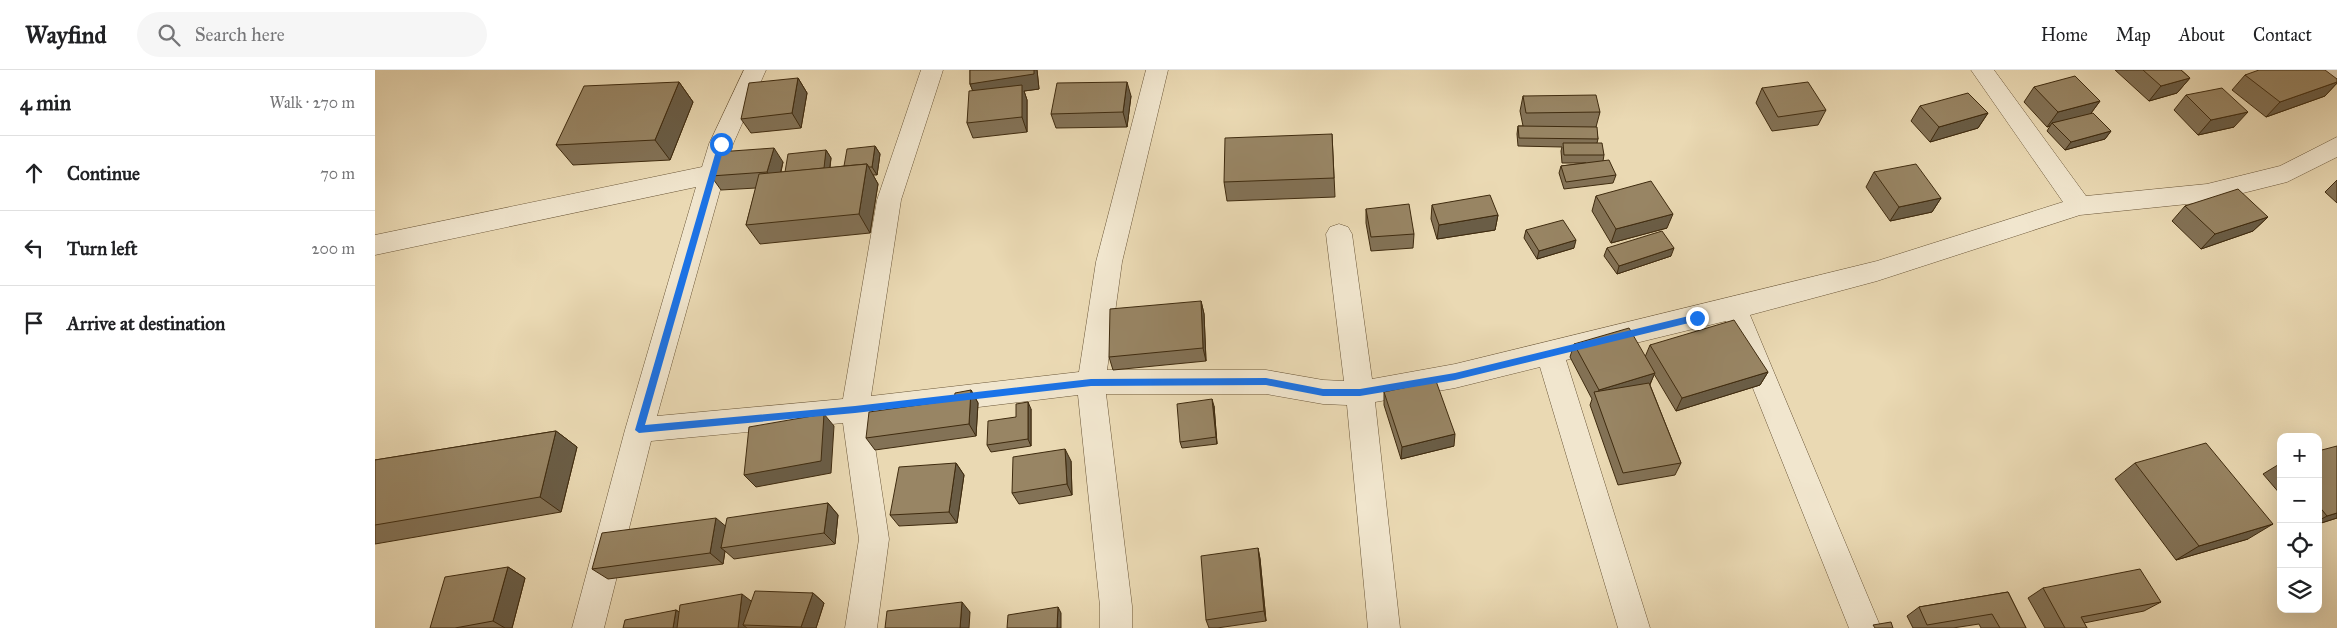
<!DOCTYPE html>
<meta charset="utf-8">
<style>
:root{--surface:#fff;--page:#f6f6f6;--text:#202124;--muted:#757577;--line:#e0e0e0}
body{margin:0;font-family:"IM FELL Great Primer",serif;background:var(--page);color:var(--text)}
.controls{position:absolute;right:15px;bottom:15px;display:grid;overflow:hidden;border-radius:10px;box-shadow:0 5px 20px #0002}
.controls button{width:45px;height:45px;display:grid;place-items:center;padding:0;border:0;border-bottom:1px solid var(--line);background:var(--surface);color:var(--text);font:25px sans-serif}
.stop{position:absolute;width:15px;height:15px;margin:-11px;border:4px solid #1a73e8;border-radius:50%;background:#fff}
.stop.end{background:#1a73e8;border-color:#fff;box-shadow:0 1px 5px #0008}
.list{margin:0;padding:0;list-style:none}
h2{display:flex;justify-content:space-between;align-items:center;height:65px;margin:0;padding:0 20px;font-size:21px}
h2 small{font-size:16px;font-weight:400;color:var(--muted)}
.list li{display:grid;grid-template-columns:32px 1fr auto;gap:15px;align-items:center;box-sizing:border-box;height:75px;padding:0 20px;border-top:1px solid var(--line)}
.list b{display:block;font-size:19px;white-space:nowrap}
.list em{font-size:16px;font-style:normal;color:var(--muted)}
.icon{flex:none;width:28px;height:28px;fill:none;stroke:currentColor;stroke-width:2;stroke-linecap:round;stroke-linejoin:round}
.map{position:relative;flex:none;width:1962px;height:558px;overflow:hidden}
header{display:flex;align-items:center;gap:30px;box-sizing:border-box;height:70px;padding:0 25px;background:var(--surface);border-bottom:1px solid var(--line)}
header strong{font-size:24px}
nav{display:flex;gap:28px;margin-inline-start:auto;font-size:18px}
.search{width:350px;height:45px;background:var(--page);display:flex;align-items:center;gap:12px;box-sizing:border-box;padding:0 18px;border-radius:28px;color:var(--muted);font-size:19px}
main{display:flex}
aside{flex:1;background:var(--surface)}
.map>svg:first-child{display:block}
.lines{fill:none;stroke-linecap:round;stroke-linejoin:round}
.minor-casing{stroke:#6a5638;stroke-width:1}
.minor{fill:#f1e6ce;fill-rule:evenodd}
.wall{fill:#837256;stroke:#3f2b0f}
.shaded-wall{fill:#6a5d46;stroke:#3f2b0f}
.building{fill:#988564;stroke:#3f2b0f}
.route{fill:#1a73e8}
</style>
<header>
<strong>Wayfind</strong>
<div class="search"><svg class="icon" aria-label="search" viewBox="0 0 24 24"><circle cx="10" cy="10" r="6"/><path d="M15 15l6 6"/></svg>Search here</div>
<nav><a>Home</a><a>Map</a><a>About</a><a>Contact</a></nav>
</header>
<main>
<aside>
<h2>4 min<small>Walk · 270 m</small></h2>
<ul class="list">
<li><svg class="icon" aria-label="ahead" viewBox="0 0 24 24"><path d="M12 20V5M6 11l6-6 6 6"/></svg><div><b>Continue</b></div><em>70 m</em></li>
<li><svg class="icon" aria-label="left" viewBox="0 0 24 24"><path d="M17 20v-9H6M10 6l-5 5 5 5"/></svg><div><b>Turn left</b></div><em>200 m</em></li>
<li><svg class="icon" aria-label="arrive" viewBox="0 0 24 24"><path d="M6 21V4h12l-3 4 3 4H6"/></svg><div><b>Arrive at destination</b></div></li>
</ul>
</aside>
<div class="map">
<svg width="1962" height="558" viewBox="0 0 1962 558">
<rect width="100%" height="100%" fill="#ead9b3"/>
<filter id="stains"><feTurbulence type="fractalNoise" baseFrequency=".004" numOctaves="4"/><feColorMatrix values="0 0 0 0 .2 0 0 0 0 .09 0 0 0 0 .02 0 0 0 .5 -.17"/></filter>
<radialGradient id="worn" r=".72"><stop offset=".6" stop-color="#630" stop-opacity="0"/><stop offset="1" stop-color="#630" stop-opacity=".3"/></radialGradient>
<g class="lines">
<g class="minor-casing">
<g id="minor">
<path d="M369,0H391L358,74L282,346L468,329L502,130L546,0H568L526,130L496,326L704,302L721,192L771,0H793L747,192L732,300H891L948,310L969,311L951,164L955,157L964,154L973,157L977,164L997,309L1080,294L1502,191L1688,132L1596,0H1619L1711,126L1832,114L1905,96L1962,67V87L1912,112L1832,132L1705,145L1502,211L1375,245L1506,558H1474L1351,251L1191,290L1275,558H1243L1165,297L1080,318L1000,332L1025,558H993L972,335L948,334L891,324H731L757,536V558H725V536L703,325L496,350L514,469L502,558H470L484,469L468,353L276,371L229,558H197L250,360L321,117L0,185V165L327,97L334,74Z"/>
<path d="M1943,0H1962V14L1954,12Z"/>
</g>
</g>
<use href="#minor" class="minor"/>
</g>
<g class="wall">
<path d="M595,0H662L664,19L649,21L652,30V62L598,68L592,53L598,21L595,14Z"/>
<path d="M1740,0H1806L1815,8L1802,23L1774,31Z"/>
<path d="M1870,5L1962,9V13L1950,26L1891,47L1857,20Z"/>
<path d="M423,8L432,23L426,58L376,63L366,49Z"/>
<path d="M304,12L318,32L295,90L198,95L181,75Z"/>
<path d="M1659,17L1725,31L1716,43L1736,61L1730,69L1690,80L1672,61L1675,56L1672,57L1649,32Z"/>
<path d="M1387,18L1451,40L1443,55L1397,61L1381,33Z"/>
<path d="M1811,25L1859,57L1823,65L1799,40Z"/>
<path d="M756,26L752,57L681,58L676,44Z"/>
<path d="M1148,26L1225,42L1221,57L1223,69L1222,73L1229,85L1228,91L1241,105L1238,113L1189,119L1184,103L1186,96L1211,93H1187L1186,81L1187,77L1143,76L1142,64L1143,56H1148L1145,41Z"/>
<path d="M1545,36L1613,43L1603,58L1555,72L1536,51Z"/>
<path d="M957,64L960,127L852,131L849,112Z"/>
<path d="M500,76L505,84L502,105H498L503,114L495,163L385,174L371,155L381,118L346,120L336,106L408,92L406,102H410L451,80L456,88L455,98L469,96Z"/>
<path d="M1499,102L1566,128L1557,142L1515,151L1491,117Z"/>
<path d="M1962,110V133L1950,122Z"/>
<path d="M1221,126L1292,158L1236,173L1217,141Z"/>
<path d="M1057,135L1123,145L1120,160L1062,169L1056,149Z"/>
<path d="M1810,136L1893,147L1878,161L1826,179L1797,151Z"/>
<path d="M991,139L1039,164L1038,178L996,181L991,153Z"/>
<path d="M1151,160L1199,178L1162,189L1149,168Z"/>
<path d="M1232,178L1296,186L1242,204L1229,186Z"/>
<path d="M826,231L829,244L831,291L738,300L734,287Z"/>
<path d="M1199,274L1270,287L1275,275L1393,302L1385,315L1301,341L1279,304L1275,315L1306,393L1300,405L1243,415L1215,335L1217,329L1195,287Z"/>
<path d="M596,320L603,333L601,366L500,380L491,368L579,330Z"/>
<path d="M1009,322L1079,376L1026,389L1009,335Z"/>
<path d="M839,336L842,374L807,378L805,372Z"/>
<path d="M656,339V376L616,382L612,375Z"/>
<path d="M181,361L202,377L186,442L0,474V390Z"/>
<path d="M1943,381L1962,448L1943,454Z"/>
<path d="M696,391L697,425L644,434L637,423Z"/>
<path d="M581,393L589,405L582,453L524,456L515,445Z"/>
<path d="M1760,393L1873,469L1801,490L1740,409Z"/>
<path d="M1906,393V425L1888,404Z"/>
<path d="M453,433L463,445L460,474L359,489L350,481L348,494L233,509L217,499Z"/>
<path d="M883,478L885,489L891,551L842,558H834L831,550Z"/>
<path d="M133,497L150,508L137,558H55Z"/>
<path d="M1668,518L1786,532L1769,541L1709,553L1712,558H1670L1653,528Z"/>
<path d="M1633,522L1651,558H1606L1604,554L1578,558H1538L1532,546L1544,537Z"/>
<path d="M438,523L449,533L441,558H248L301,540L304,542Z"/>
</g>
<g class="shaded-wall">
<path d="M659,0H662L664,19L649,21L652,30V62L647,47L601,29L595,14Z"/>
<path d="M423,8L432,23L426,58L417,43Z"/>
<path d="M1815,8L1802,23L1774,31L1786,16Z"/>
<path d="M304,12L318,32L295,90L280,70Z"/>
<path d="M752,12L756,26L752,57L748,42Z"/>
<path d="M1962,12V13L1950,26L1891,47L1905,32Z"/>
<path d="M1725,31L1714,46L1677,53L1675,56L1672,57L1683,42Z"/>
<path d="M1873,42L1859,57L1823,65L1836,50Z"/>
<path d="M1613,43L1603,58L1555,72L1564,57Z"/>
<path d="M1736,61L1730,69L1690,80L1696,72Z"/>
<path d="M500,76L505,84L502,105L497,97Z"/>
<path d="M399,78L408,92L402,116L392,102Z"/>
<path d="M451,80L456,88L453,110L448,102Z"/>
<path d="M492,94L503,114L495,163L484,144Z"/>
<path d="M1566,128L1557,142L1515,151L1524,137Z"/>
<path d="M1298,144L1292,158L1236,173L1241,159Z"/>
<path d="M1123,145L1120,160L1062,169L1064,155Z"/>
<path d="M1893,147L1878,161L1826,179L1840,164Z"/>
<path d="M1201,170L1199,178L1162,189L1164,181Z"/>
<path d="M1299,178L1296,186L1242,204L1244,196Z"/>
<path d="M826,231L829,244L831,291L828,278Z"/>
<path d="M1393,302L1385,315L1301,341L1307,328Z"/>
<path d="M1280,303L1274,316L1221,327L1224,320Z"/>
<path d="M596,320L603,333L601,366L594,354Z"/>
<path d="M837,329L839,336L842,374L841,367Z"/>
<path d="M653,332L656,339V376L653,369Z"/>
<path d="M449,344L459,356L456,403L381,417L369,405Z"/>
<path d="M181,361L202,377L186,442L165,427Z"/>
<path d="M1080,364L1079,376L1026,389L1027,377Z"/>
<path d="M690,379L696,391L697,425L692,414Z"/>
<path d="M581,393L589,405L582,453L574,442Z"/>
<path d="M453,433L463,445L460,474L449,463Z"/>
<path d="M1962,443V448L1943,454V451L1952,446Z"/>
<path d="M341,448L354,459L346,478L350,481L348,494L335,483Z"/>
<path d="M1898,454L1873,469L1801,490L1824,476Z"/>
<path d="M883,478L885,489L891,551L889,541Z"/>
<path d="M133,497L150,508L137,558H130L118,551Z"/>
<path d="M438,523L449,533L441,558H428L426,557Z"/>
<path d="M367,524L380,534L368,555L372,558H363Z"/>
<path d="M587,532L595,542L594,558H585Z"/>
<path d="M683,537L686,543V558H682Z"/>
<path d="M301,540L309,545L307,558H298Z"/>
</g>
<g class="building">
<path d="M595,0H659V4L595,14Z"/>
<path d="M1768,0H1806L1815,8L1786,16Z"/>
<path d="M1884,0H1950L1962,9V12L1905,32L1870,5Z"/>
<path d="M1700,6L1725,31L1683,42L1659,17Z"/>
<path d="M423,8L417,43L366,49L374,13Z"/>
<path d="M304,12L280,70L181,75L209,16Z"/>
<path d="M752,12L748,42L676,44L682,13Z"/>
<path d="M1433,12L1451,40L1403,47L1387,18Z"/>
<path d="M647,15V47L592,53L594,21Z"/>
<path d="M1847,18L1873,42L1836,50L1811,25Z"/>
<path d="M1593,23L1613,43L1564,57L1545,36Z"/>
<path d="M1221,25L1225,42L1151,43L1148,26Z"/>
<path d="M1718,43L1736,61L1696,72L1677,53Z"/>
<path d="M1143,56L1222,57L1223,69L1144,68Z"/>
<path d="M957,64L959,108L849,112L850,68Z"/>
<path d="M1188,73H1227L1229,85H1189Z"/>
<path d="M500,76L497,97H494L492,94L469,96L472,79Z"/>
<path d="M399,78L392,102L336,106L343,82Z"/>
<path d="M451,80L449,98L410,102L413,84Z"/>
<path d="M1234,90L1241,105L1191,112L1186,96Z"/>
<path d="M492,94L484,144L371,155L384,104Z"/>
<path d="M1541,94L1566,128L1524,137L1499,102Z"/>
<path d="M1276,111L1298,144L1241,159L1221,126Z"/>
<path d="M1863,119L1893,147L1840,164L1810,136Z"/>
<path d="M1115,125L1123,145L1064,155L1057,135Z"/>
<path d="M1034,134L1039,164L996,167L991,139Z"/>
<path d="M1188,150L1201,170L1164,181L1151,160Z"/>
<path d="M1287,161L1299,178L1244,196L1232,178Z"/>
<path d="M826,231L828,278L734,287L735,239Z"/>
<path d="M1359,250L1393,302L1307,328L1275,275Z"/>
<path d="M1254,258L1280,303L1224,320L1199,274Z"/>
<path d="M1061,311L1080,364L1027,377L1009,322Z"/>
<path d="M1274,313L1306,393L1248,403L1219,322Z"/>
<path d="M596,320L594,354L491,368L494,342L579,330L580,323Z"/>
<path d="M837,329L841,367L805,372L802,334Z"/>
<path d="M653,332V369L612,375L613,351L641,347V334Z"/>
<path d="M449,344L446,391L369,405L374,357Z"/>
<path d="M181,361L165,427L0,455V390Z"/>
<path d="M1831,373L1898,454L1824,476L1760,393Z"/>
<path d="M1962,376V443L1952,446L1943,435V381Z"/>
<path d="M690,379L692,414L637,423L638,387Z"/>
<path d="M581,393L574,442L515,445L524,397Z"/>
<path d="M453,433L449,463L346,478L352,448Z"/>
<path d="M341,448L335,483L217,499L227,463Z"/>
<path d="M883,478L889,541L831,550L826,486Z"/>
<path d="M133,497L118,551L80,558H55L70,507Z"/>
<path d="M1765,499L1786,532L1706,547L1712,558H1690L1668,518Z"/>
<path d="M380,521L438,523L426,557L368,555Z"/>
<path d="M1633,522L1651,558H1625L1617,544L1552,555L1544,537Z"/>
<path d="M367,524L363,558H302L305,535Z"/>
<path d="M587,532L585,558H510L512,541Z"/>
<path d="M683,537L682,558H632L633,545Z"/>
<path d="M301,540L298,558H248L250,550Z"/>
<path d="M1516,552L1518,558H1500L1498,555Z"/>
</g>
<path class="route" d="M346,71L350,74L270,355L480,336L716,309L891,308L948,319H985L1080,303L1322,244L1326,248L1322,251L1080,310L985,326H948L891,315L716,316L480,343L264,363L260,360L343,74Z"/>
<rect width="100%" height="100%" filter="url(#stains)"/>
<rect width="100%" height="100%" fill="url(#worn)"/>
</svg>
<div class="controls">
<button>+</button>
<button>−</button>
<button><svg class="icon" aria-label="locate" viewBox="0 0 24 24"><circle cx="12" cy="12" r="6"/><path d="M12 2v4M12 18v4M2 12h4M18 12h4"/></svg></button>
<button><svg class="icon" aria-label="layers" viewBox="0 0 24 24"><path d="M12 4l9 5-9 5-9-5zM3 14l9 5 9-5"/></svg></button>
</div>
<div class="stop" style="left:346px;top:74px"></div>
<div class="stop end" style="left:1322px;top:248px"></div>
</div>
</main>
